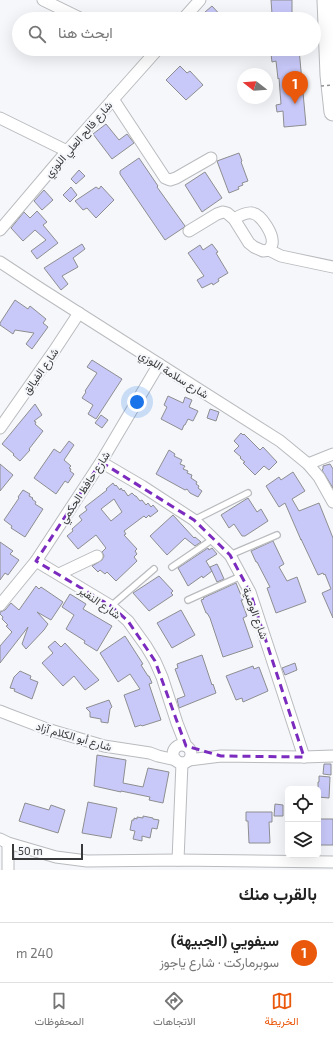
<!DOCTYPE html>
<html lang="ar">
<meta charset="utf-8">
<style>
:root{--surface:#fff;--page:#f6f6f6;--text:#222;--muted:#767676;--line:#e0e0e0;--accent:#ea580c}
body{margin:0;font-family:"Exo 2",Vazirmatn,sans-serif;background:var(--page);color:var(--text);direction:rtl}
.controls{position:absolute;right:12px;bottom:12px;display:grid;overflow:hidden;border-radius:6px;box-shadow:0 4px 16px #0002}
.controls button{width:36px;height:36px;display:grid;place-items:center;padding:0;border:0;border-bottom:1px solid var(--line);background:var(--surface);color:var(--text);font:20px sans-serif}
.compass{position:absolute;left:237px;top:68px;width:36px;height:36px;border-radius:50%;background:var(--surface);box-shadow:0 4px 16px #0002;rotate:287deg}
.scale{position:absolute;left:12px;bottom:10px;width:71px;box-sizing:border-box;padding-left:4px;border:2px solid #38393a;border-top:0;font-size:11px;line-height:14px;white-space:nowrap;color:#38393a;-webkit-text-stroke:3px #f5f7fa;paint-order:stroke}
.you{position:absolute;left:137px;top:402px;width:14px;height:14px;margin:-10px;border:3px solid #fff;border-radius:50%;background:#1a73e8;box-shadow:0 0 0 6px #1a73e833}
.badge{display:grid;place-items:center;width:26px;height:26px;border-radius:50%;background:var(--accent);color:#fff;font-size:13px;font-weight:700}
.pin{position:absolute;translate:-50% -33px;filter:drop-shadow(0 1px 2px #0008)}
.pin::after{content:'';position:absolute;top:21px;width:14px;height:12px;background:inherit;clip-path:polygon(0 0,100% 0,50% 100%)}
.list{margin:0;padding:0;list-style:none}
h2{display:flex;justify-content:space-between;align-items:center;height:52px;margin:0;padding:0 16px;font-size:17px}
h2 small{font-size:13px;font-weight:400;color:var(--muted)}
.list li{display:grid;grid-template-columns:26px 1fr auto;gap:12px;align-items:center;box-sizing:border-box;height:60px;padding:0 16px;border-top:1px solid var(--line)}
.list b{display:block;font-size:15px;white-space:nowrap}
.list p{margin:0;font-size:13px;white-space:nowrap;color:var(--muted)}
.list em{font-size:13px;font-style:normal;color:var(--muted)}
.icon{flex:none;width:22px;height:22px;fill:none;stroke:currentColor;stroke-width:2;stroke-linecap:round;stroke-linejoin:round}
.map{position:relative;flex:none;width:333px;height:870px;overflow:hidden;direction:ltr}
.search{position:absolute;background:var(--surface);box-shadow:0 4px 16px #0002;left:12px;right:12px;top:12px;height:44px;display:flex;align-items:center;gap:10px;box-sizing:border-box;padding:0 14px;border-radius:22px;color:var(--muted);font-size:15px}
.sheet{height:112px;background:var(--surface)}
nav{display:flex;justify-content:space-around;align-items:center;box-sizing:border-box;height:56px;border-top:1px solid var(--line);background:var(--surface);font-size:11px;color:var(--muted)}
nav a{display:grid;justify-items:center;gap:2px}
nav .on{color:var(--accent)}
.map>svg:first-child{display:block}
.building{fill:#c8c9f9;stroke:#8e8e91;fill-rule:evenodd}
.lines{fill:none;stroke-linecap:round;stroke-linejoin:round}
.lane-casing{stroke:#b9bbbe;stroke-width:8}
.street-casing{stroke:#b9bbbe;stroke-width:13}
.primary-casing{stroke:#b9bbbe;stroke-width:19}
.lane{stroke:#fff;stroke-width:5.5}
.street{stroke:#fff;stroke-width:11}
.primary{stroke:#fff;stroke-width:17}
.path-bridge{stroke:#929395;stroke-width:1.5;stroke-dasharray:3 3;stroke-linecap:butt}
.marked{fill:none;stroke:#7b2cbf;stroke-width:3;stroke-dasharray:8 5;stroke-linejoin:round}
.labels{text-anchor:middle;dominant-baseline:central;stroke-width:4;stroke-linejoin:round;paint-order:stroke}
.street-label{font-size:11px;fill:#38393a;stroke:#f5f7fa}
</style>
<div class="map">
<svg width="333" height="870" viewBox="0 0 333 870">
<rect width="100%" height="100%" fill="#f5f7fa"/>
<g class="building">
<path d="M271,0H292V13L272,14Z"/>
<path d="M212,6L224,19H197Z"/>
<path d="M275,49H299L306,125L284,127L283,111L277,112L276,105L281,104L279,78L278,79L276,61L272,62L271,54H276Z"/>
<path d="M180,66L187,73L190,71L203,85L186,100L166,80Z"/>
<path d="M106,124L119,140L127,134L134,143L112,159L93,134Z"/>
<path d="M239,153L242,161L241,162L248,181L242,183L243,185L238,187L239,189L229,193L217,161Z"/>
<path d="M139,158L158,186L157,187L185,226L183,228L165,240L120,174V171Z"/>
<path d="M79,170L85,176L76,184L71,179Z"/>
<path d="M205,172L222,198L202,212L185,185Z"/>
<path d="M101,186L114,200L96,218L87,208L83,210L75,201L96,187L99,189Z"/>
<path d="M71,187L77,195L70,202L63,195Z"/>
<path d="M44,190L53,200L42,210L34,201Z"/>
<path d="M37,211L47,222L43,225L58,243L37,259L31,251L46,240L35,230L23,241L11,228L24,212L30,218Z"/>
<path d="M82,244L85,249L73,258L78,267L62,276L68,284L61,290L44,268Z"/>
<path d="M212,244L218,252L216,253L228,273L218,279L219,281L213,285L212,283L202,288L197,280L204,276L188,253L200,245L203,250Z"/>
<path d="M15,300L28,309L30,306L46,319L43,323L48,327L32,349L26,344L34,333L15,330L13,334L0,325V323Z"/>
<path d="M92,360L122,379L96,419L88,414L93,405L82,398L86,392L85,391L97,373L87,367Z"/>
<path d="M168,396L183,403L185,397L192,400L189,407L198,411L193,421L188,419L185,425H184L182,430L161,419L167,407L164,405Z"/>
<path d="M35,404L42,415L34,421L36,422L35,424L43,431L29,449L30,450L20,461L13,455L14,454L2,444Z"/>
<path d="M210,409L219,412L216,421L207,418Z"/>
<path d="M101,415L108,420L102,428L95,423Z"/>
<path d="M241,433L243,435L244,434L260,450L263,447L277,462L269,470L264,466L255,475L243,463L245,462L240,458L241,457L234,451L239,446L234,441Z"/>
<path d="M69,441L74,445L64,460L71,466L69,468L71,469L70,471L74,474L68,483L65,481L56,494L34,478L54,449L60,453Z"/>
<path d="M169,450L175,454L174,456L182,460L180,464L185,466L183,469L188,471L187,473L192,475L191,478L197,482L196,484L199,486L198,488L202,491L198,497L190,493L187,489L185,490L156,474Z"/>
<path d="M0,464L13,475L0,491Z"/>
<path d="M330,464L333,469V488L322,470L323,469V466Z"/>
<path d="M293,472L305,491L292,499L299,511L319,503L333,538V618L322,593L331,589L325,574L324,575L323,573L318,575L301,539V540L285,503L279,507L266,486L279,477L281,480Z"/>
<path d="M113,483L115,486L116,485L120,490L121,488L123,491L124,490L128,496L132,493L135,496H136L140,501L142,500L146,505L148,503L151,507L153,505L158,511L150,517L149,515L146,518L144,516L124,531L126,534L124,535L137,549L135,551L137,554L134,557L137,561L116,581L107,572L105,574L100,570L98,572L92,566L102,560L104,556L102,552L106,548L96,535L78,549L67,536L73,531L72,529L82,520L79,516L87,510L85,507L107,490L106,489ZM114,499L122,512L111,521L101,509Z"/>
<path d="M23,490L30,494L29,496L33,498L32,499L36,502L35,504L43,509L25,537L11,528L12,526L4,520L19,498L18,497Z"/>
<path d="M248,498L257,512L261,509L268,521L245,536H242L234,524L229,528L221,515Z"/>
<path d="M173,515L194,538L195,537L201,542L195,546L185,538L167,555L150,536Z"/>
<path d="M273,541L284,564L279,567L287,581L297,577L306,602L276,613L267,588L270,587L257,562H256L251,551Z"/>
<path d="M0,542L13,551L10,554L19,560L8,575L5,573L0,580Z"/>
<path d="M208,548L209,550L212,548L217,554L206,561L212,571L203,578L202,576L188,586L178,568Z"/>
<path d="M217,564L220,570L224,579L217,582L210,567Z"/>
<path d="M159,576L173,591L171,593L173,595L149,611L133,593Z"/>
<path d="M236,583L243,600H241L247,616L243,618L253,647L223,657L210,618L207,613H206L201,600L204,599L203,598Z"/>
<path d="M36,586L39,589L41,587L63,602L51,620L37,612L48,624L44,630L26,649L22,644L28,627L0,663V646L12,632L6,626L8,625L2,619L3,617L0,614V612L5,610L11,603L19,610Z"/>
<path d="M70,594L86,604L83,609L112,626L97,651L84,643L85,641L66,629L74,615L62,607Z"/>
<path d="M181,610L195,635L172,648L157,623Z"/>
<path d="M125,636L143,664L141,665L148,676H149L152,683L149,684L161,720L142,726L141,725L135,727L124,695L140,689L130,674L118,682L100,653Z"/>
<path d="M55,641L61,647L65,643L99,680L85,690L74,676L63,686L42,663L53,653L48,647Z"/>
<path d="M202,655L212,685L213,684L216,693L179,708L177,699L185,696L175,669L178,668L177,664Z"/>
<path d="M295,663L297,670L285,675L282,668Z"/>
<path d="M253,666L254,669L259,667L268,691L243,702L242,698L236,700L226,676Z"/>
<path d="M20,671L31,676L30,679L38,682L32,699L14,691L15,689L10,688L14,677Z"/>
<path d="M109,700L112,707L110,709L108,723L101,722V719L90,717V712L86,708Z"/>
<path d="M97,755L126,760L123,783L143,787L148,768L169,772L163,803L149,800L150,797L121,791V792L94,786Z"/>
<path d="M324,764H331V775L323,774Z"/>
<path d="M319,776L330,777L329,798L318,797V782H319Z"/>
<path d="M88,802L117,808L111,838L82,833Z"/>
<path d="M25,803L49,810L51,805L65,810L58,833L19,821Z"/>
<path d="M275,804L283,805V816H274Z"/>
<path d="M246,812H272V822H269L270,843H249L248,821H246Z"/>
<path d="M143,816L153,818V819L159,820L157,829L152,828L150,838L142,836V841L133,839L135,831L130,830L132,820H134V818L137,819V817L143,818Z"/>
<rect x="318" y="819" width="15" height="26"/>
</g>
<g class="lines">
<g class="lane-casing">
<g id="lane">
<path d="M194,520L248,493"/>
<path d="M230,555L277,535"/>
<path d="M172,567L213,539"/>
<path d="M188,600L241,576"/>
<path d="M111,606L154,569"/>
</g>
</g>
<g class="street-casing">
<g id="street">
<path d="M43,0L82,19"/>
<path d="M183,19L200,0"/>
<path d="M113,99L165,178L170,180L176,178L211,158"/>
<path d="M0,118L67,151"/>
<path d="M234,219C239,216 246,212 252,213C262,215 274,235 272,244C271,247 270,248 269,250"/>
<path d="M0,230L67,151L158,49"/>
<path d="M189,231L217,214L223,212L227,213L234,219L249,243L254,247L263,251L269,250L281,256L333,267"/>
<path d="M0,262L41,289L280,441L308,464L319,477L333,502"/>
<path d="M0,428L54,351L79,313"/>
<path d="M101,462L142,486L194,520L230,555L250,592L304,757"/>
<path d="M308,464L333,454"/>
<path d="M36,561L111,606L128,621L146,646L155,661L162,677L177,723L186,746"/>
<path d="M59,574L97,556"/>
<path d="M0,605L36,561L101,462L159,364"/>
<path d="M0,711L10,715L47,729L104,746L150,753L158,756L176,760"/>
<circle cx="182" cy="754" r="9"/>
<path d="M189,760L221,756L304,757L333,756"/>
<path d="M0,839L8,843L56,857L87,861L178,860L333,862"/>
<path d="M178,860L182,763"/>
<path d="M8,870V843"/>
</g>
</g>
<g class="primary-casing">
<path id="primary" d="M326,0L329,75L333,112"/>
</g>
<use href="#lane" class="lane"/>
<use href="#street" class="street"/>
<use href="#primary" class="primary"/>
<path class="path-bridge" d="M321,86L333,85"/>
</g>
<path class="marked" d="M101,462L194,520L230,555L250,592L304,757L221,756L186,746L155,661L128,621L111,606L36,561Z"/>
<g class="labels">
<g class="street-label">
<text transform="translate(78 139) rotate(-49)">شارع فالح العلي اللوزي</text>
<text transform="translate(40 371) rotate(-55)">شارع الفيالق</text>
<text transform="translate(174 374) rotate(32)">شارع سلامة اللوزي</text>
<text transform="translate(84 487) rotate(-57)">شارع حافظ الحكمي</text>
<text transform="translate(100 602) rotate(35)">شارع النفير</text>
<text transform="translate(256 613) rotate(70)">شارع الوصية</text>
<text transform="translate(74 736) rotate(16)">شارع أبو الكلام آزاد</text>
</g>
</g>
</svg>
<div class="controls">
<button><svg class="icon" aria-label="locate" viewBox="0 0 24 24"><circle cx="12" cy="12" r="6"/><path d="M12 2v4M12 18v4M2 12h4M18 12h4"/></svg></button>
<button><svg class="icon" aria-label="layers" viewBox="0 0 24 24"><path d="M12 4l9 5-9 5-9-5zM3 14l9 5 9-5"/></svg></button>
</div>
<svg class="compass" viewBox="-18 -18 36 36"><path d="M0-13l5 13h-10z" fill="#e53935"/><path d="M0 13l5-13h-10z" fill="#767676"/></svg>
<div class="scale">50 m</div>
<div class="you"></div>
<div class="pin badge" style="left:295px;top:104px">1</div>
<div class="search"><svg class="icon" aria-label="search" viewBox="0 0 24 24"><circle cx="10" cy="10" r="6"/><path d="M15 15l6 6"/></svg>ابحث هنا</div>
</div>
<section class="sheet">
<h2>بالقرب منك<small></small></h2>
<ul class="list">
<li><span class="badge">1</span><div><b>سيفويي (الجبيهة)</b><p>سوبرماركت · شارع ياجوز</p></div><em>240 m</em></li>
</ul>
</section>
<nav>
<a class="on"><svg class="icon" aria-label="map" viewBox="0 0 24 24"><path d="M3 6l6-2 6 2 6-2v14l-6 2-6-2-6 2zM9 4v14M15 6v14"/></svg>الخريطة</a>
<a><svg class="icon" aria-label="directions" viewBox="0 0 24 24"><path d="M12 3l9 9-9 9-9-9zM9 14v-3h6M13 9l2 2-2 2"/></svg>الاتجاهات</a>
<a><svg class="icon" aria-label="saved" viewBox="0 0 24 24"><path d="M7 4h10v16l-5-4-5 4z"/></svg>المحفوظات</a>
</nav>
